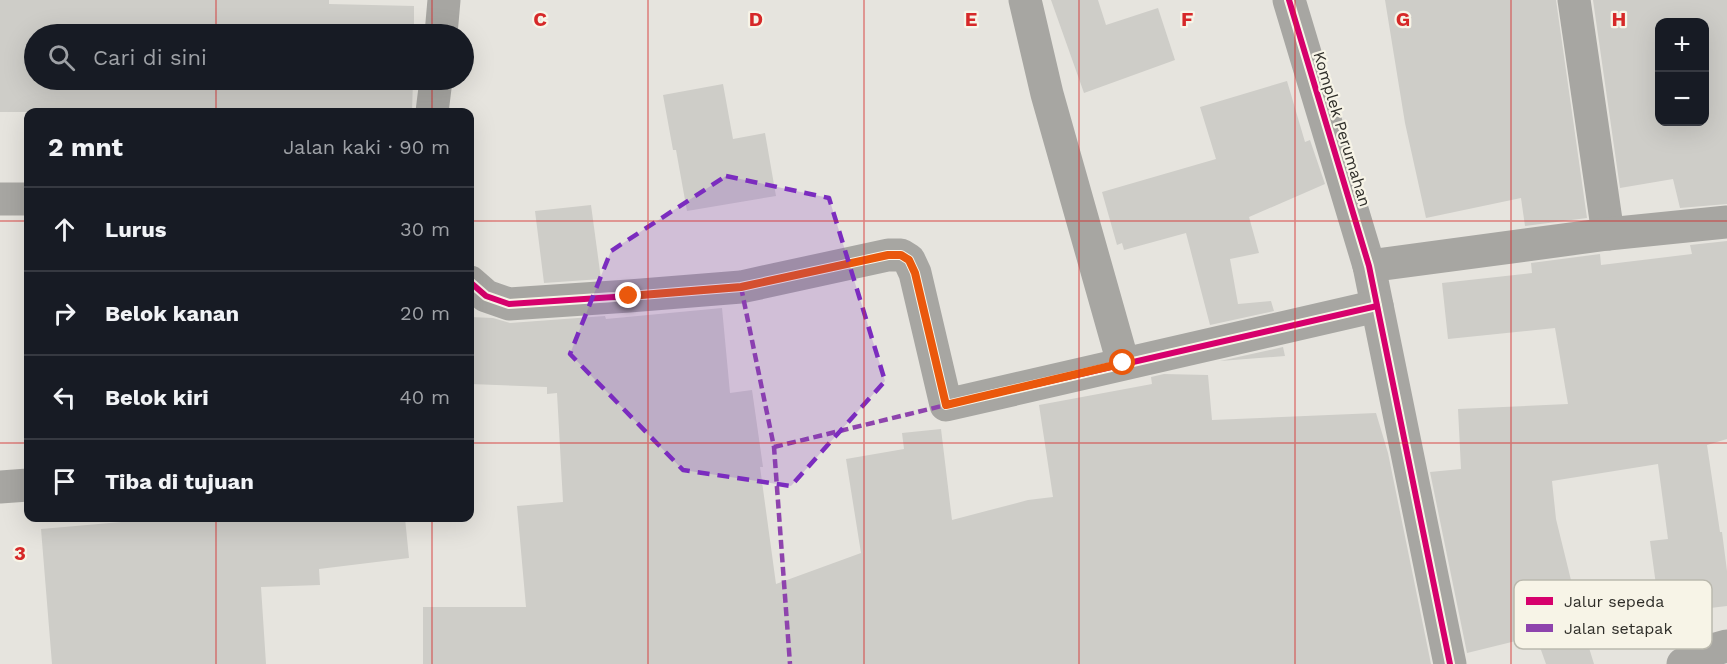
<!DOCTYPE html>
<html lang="id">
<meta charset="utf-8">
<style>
:root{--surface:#171b24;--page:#242831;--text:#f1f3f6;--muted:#9ea1a6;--line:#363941}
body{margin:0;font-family:"Work Sans",sans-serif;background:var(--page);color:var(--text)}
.controls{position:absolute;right:18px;top:18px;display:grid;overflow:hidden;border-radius:12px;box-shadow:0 6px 24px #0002}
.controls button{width:54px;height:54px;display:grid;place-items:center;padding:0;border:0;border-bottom:2px solid var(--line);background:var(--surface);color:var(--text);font:30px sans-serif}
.stop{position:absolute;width:18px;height:18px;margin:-14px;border:4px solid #ea580c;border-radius:50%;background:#fff}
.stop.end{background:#ea580c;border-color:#fff;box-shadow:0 2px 6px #0008}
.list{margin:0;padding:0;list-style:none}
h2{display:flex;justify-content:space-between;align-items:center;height:78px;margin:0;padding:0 24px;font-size:26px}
h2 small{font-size:20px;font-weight:400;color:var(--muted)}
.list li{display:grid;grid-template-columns:39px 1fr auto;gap:18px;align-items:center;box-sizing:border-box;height:84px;padding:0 24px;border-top:2px solid var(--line)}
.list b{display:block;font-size:22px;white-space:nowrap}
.list em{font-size:20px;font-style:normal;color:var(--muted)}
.icon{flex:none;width:33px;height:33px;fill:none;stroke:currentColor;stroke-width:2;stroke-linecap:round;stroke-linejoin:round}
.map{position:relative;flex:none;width:1727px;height:664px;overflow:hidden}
.search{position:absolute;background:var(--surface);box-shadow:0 6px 24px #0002;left:24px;top:24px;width:450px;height:66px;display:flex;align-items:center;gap:15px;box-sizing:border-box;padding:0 21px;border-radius:33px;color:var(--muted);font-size:22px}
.panel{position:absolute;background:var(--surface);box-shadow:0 6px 24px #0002;left:24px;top:108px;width:450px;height:414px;border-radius:12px}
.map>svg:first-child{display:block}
.building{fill:#cecdc8;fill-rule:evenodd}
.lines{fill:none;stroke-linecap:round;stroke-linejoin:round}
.street{stroke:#a7a6a2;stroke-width:33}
.quiet{stroke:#8e44ad;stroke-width:4.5;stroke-dasharray:9 4.5;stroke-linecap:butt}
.cycleway-casing{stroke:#f7f4e7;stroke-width:10}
.cycleway{stroke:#d6006c;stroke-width:6}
.route{stroke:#ea580c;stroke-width:8}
.marked{fill:#7b2cbf;fill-opacity:0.2;stroke:#7b2cbf;stroke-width:4.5;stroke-dasharray:12 8;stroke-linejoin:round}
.grid{fill:none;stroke:#d62828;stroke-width:1.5;stroke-opacity:0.55}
.labels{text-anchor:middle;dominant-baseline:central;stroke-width:4.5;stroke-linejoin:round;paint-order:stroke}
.street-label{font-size:16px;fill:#2f2e29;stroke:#f7f4e7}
.key{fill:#f7f4e7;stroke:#bbb9ae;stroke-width:1.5}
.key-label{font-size:16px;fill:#2f2e29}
.grid-label{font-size:20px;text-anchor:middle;font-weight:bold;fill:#d62828;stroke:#f7f4e7;stroke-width:4.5;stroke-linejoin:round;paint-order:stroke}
</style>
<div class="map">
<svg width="1727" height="664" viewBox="0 0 1727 664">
<rect width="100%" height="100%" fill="#e6e4de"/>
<g class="building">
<path d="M0,0H329V4L414,6V34H34V80H413L412,112H0Z"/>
<path d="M1051,0H1098L1106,25L1158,8L1175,60L1084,93Z"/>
<path d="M1385,0H1556L1587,218L1525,226L1521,198L1426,218L1405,123Z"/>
<path d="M1593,0H1727V204L1680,208L1673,179L1620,188ZM1659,22H1704V122H1659Z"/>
<path d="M1287,81L1305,142L1310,140L1325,184L1249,217L1259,253L1230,259L1238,304L1271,301L1274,311L1210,325L1186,233L1124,250L1122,243L1117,245L1102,192L1216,159L1200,107Z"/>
<path d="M723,84L733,139L765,133L776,196L687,211L676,150H673L663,95Z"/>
<path d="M591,205L601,279L544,283L535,211Z"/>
<path d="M1727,241V439L1707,445L1720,532H1722L1727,571V606L1660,614L1650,541L1668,539L1658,464L1552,481L1556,519L1582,625L1594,664H1546L1536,636L1467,653L1430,472L1461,469L1458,409L1568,404L1555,328L1448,339L1442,283L1532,273L1531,263L1600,254L1601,265L1692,254L1690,245Z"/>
<path d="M722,308L730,393L752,390L763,467H760L776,584L861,553L846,459L904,449L902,433L941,429L952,520L1028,500L1053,497L1039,405L1152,384L1151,377L1164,374L1208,375L1212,420L1376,413L1388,453L1431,664H423V607H526L517,506L563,502L557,393L547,394V387L470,384V317L493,318L510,323L605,316L606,319Z"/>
<path d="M1283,347L1285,356L1220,361Z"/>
<path d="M156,518H405L409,558L319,569L320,585L261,587L266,664H52L41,529L156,519Z"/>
</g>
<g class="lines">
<g class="street">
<path d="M1025,0L1047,94L1123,363"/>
<path d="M1289,0L1369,266L1450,664"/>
<path d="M1574,0L1608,234"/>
<path d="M441,34L444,0"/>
<path d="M432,112L436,80"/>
<path d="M0,199H28"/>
<path d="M1369,266L1608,234L1727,222"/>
<path d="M470,282L486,296L509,304L629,296L741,287L888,255H901L909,260L915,273L946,405L1377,306"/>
<path d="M0,487L28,485"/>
<path d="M1683,664L1709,651L1727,646"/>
</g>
<g class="quiet">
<path d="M741,287L774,447L790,664"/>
<path d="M774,447L946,405"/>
</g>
<g class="cycleway-casing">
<g id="cycleway">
<path d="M1289,0L1369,266L1450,664"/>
<path d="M470,282L486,296L509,304L629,296L741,287L888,255H901L909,260L915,273L946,405L1377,306"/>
</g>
</g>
<use href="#cycleway" class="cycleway"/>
</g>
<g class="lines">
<path class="route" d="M629,296L741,287L888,255H901L909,260L915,273L946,405L1123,363"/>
</g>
<path class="marked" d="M726,176L829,198L885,381L791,486L683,470L570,354L611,251Z"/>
<path class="grid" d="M216,0V34M432,0V34M648,0V664M864,0V664M1079,0V664M1295,0V664M1511,0V664M216,80V112M432,80V112M0,221H28M470,221H1727M0,443H28M470,443H1727M216,518V664M432,518V664"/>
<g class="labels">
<g class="street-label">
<text transform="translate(1342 129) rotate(73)">Komplek Perumahan</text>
</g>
</g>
<rect x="1514" y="580" width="198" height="69" rx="9" class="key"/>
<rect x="1526" y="597" width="27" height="8" fill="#d6006c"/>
<rect x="1526" y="624" width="27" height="8" fill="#8e44ad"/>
<g class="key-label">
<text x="1564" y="607">Jalur sepeda</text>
<text x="1564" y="634">Jalan setapak</text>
</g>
<g class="grid-label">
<text x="540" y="26">C</text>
<text x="756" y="26">D</text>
<text x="971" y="26">E</text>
<text x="1187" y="26">F</text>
<text x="1403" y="26">G</text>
<text x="1619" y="26">H</text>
<text x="20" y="560">3</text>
</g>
</svg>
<div class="controls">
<button>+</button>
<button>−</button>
</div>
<div class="stop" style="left:1123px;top:363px"></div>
<div class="stop end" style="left:629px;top:296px"></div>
<div class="search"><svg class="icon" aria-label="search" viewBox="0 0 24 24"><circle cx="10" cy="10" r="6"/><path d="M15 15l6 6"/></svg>Cari di sini</div>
<section class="panel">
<h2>2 mnt<small>Jalan kaki · 90 m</small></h2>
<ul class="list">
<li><svg class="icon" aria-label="ahead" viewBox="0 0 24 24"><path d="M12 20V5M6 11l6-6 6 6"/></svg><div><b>Lurus</b></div><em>30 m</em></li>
<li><svg class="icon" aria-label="right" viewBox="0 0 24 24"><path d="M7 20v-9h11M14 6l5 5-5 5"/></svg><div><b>Belok kanan</b></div><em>20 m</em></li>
<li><svg class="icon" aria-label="left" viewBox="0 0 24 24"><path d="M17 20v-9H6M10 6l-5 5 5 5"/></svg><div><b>Belok kiri</b></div><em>40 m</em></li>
<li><svg class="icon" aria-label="arrive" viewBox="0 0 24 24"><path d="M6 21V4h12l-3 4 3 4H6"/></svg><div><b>Tiba di tujuan</b></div></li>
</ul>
</section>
</div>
